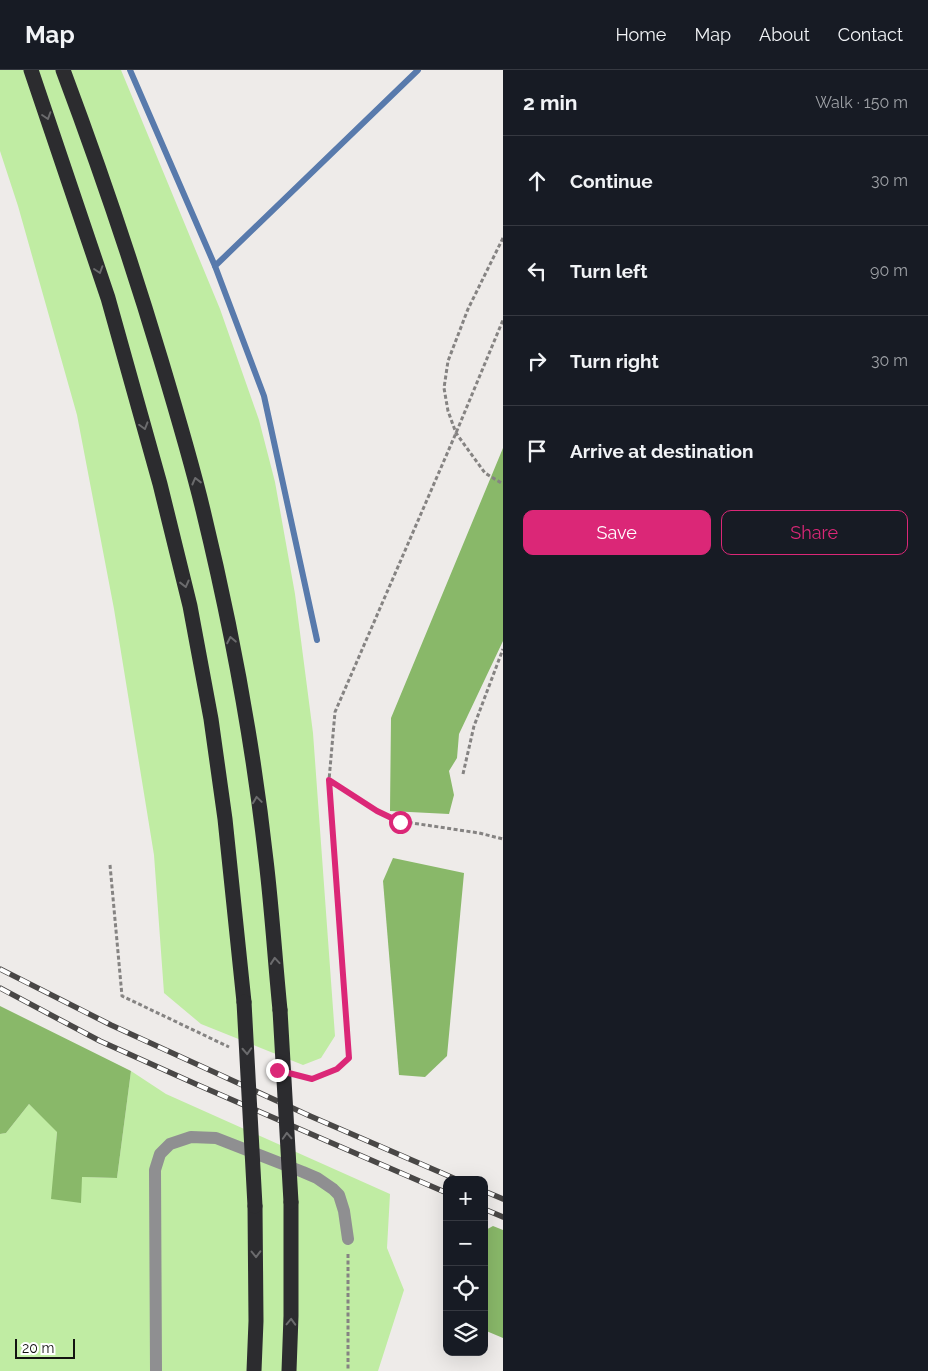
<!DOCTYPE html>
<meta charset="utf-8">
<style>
:root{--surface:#171b24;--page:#20242c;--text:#f1f3f6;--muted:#9ea1a6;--line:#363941;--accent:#db2777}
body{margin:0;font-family:Raleway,sans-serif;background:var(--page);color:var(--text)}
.controls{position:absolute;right:15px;bottom:15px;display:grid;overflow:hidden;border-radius:10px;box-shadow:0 5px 20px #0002}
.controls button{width:45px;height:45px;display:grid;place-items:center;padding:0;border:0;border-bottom:1px solid var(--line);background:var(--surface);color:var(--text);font:25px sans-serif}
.scale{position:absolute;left:15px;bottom:12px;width:60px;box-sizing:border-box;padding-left:5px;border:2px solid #131211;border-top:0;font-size:14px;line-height:18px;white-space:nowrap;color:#131211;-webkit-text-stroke:4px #fff;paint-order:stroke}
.stop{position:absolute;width:15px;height:15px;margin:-11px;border:4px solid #db2777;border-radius:50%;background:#fff}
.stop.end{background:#db2777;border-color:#fff;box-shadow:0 1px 5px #0008}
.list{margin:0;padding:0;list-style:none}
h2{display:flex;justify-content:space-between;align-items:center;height:65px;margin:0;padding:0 20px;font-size:21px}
h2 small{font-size:16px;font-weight:400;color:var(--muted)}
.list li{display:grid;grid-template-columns:32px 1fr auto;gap:15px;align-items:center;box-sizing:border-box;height:90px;padding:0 20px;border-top:1px solid var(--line)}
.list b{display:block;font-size:19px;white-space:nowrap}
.list em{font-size:16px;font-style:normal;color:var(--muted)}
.actions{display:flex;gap:10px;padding:15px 20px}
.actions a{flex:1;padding:11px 0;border:1px solid var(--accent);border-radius:10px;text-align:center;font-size:18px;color:var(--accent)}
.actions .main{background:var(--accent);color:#fff}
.icon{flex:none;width:28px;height:28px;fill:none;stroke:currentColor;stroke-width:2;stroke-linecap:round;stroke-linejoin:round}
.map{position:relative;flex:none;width:503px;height:1301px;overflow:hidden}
header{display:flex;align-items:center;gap:30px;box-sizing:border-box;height:70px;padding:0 25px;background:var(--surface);border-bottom:1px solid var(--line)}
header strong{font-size:24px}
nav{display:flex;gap:28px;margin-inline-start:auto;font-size:18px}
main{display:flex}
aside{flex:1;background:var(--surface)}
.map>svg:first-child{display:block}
.green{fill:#c0eca3}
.forest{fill:#89b869}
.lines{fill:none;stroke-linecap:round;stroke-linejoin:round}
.stream{stroke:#587aac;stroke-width:6}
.path{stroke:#858382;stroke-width:3;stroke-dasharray:4 2.5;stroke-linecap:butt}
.minor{stroke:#8f8f91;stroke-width:12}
.motorway{stroke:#2c2c2f;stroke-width:15}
.rail-casing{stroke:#494746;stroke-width:5.5}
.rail{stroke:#fff;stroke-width:4;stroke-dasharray:11;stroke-linecap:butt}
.motorway-bridge{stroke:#2c2c2f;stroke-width:15}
.oneway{stroke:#6b6b6d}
.route{stroke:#db2777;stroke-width:6}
</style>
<header>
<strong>Map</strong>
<nav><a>Home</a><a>Map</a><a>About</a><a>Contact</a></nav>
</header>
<main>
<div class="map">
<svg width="503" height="1301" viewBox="0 0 503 1301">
<rect width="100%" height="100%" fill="#eeebe9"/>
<g class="green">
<path d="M0,0H121L220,239L259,350L275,412L295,524L313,663L335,966L321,988L303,995L201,954L164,923L154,785L114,539L77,345L18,136L0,81Z"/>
<path d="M131,1001L166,1024L390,1124L387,1178L404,1220L378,1301H0V1064L6,1063L29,1034L57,1061L52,1129L82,1107L117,1108Z"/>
</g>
<g class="forest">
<path d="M503,378V571L459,664L457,688L449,701L454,725L449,744L390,741L391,648Z"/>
<path d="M393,788L464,803L447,986L425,1007L399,1005L383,811Z"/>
<path d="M0,936L131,1001L117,1108L82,1107L81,1133L51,1129L57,1062L29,1034L6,1063L0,1064Z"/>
<path d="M493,1156L503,1160V1268L484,1260V1161Z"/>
</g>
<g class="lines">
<g class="stream">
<path d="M130,0L215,196"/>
<path d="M317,570L264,326L215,196L418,0"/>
</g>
<g class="path">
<path d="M503,168L468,239L448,291L444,318L448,341L456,363L485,403L503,414"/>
<path d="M463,704L474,656L503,579"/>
<path d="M329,710L377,741L399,751L479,763L503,769"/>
<path d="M110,795L122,926L229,977"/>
<path d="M299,1006L312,1009L337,999L349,988L329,710L335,642L456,363L503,250"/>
<path d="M348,1184V1301"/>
</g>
<path class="minor" d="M156,1301L155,1100L160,1084L170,1074L191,1067L216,1068L303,1102L317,1108L333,1119L339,1125L344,1141L348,1169"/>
<g class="motorway">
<path d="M31,0L108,228L160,414L190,536L211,649L225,749L244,932"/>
<path d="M63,0C99,96 132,193 161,290C176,340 191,390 203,440C231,555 253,673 266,790C272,840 275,890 280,940"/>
<path d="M254,1301L256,1251L255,1136"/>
<path d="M289,1301L291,1246V1132"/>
</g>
<g class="rail-casing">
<g id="rail">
<path d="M0,899L111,955L310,1046L458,1110"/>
<path d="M0,918L100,971L198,1015L447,1123"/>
<path d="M484,1121L503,1129"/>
<path d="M484,1139L503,1147"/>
</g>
</g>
<use href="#rail" class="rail"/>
<g class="motorway-bridge">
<path d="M244,932L255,1136"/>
<path d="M280,940L291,1132"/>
</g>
</g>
<defs><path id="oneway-chevron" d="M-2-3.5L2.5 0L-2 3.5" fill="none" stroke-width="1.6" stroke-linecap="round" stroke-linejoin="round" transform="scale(1.25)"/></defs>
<g class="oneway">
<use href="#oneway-chevron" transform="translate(47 46) rotate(72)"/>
<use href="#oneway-chevron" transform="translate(99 200) rotate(72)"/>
<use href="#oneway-chevron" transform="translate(144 356) rotate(74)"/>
<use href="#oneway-chevron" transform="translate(196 411) rotate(-104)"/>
<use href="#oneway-chevron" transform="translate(185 514) rotate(76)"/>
<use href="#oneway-chevron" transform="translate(231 570) rotate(-101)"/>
<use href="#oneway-chevron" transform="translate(257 730) rotate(-98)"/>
<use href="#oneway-chevron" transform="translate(275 891) rotate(-95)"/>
<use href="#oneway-chevron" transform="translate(247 981) rotate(87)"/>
<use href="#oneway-chevron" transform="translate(287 1066) rotate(-93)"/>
<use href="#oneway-chevron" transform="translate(256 1184) rotate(89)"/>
<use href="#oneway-chevron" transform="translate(291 1252) rotate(-88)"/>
</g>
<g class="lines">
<path class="route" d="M277,1000L312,1009L337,999L349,988L329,710L377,741L400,752"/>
</g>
</svg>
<div class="controls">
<button>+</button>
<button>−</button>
<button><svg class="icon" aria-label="locate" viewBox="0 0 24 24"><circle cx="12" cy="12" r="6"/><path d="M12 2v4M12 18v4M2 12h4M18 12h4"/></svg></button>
<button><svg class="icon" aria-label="layers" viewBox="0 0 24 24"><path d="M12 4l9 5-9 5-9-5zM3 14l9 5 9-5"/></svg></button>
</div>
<div class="scale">20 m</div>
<div class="stop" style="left:400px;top:752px"></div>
<div class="stop end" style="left:277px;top:1000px"></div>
</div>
<aside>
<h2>2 min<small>Walk · 150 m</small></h2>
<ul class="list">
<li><svg class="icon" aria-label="ahead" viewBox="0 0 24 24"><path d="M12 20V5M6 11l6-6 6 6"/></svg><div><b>Continue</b></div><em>30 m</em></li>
<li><svg class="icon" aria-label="left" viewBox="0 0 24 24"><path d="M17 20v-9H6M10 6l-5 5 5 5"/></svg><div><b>Turn left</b></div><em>90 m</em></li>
<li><svg class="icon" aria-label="right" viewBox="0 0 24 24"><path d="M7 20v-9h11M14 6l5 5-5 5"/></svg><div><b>Turn right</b></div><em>30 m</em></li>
<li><svg class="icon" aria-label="arrive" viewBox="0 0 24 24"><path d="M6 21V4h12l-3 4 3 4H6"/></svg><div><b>Arrive at destination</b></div></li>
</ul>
<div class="actions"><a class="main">Save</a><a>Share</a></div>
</aside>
</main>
